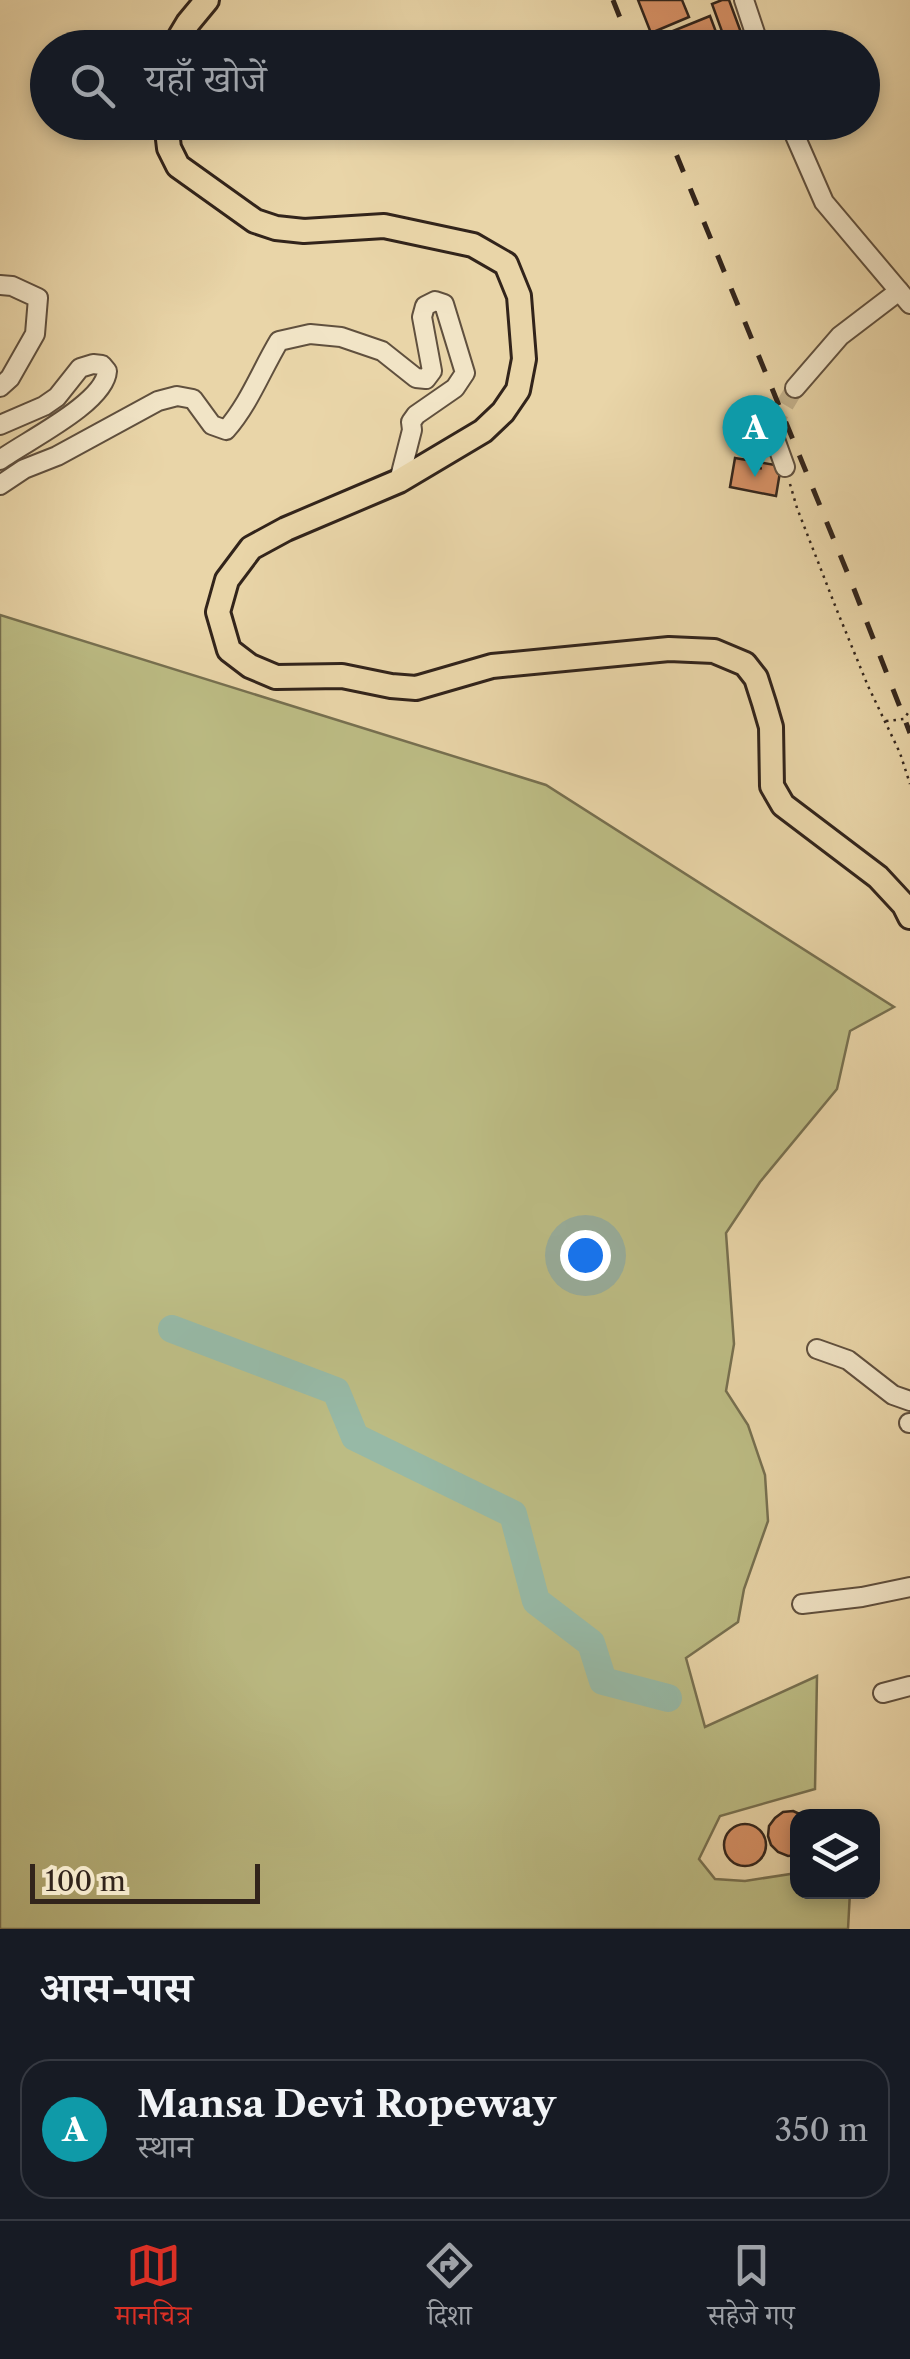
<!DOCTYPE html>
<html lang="hi">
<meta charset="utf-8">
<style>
:root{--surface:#171b24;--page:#20242c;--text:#f1f3f6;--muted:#9ea1a6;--line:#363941;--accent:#d93025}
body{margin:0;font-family:"Libre Caslon Text","Noto Serif Devanagari",serif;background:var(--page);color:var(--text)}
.controls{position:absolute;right:30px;bottom:30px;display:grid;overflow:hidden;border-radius:20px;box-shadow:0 5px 15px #0003}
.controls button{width:90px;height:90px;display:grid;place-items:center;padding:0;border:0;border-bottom:2px solid var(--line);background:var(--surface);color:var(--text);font:50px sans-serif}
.scale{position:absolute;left:30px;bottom:25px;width:230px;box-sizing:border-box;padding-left:10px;border:5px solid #32241b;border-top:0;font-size:28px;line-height:35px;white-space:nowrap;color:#32241b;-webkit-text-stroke:8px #f1e4c6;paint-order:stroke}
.you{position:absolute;left:585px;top:1255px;width:35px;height:35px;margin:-25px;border:8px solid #fff;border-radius:50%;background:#1a73e8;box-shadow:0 0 0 15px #1a73e833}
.badge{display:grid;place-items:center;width:65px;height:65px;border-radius:50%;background:var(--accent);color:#fff;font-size:32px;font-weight:700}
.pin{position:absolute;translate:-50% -82px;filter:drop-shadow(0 2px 5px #0008)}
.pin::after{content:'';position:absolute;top:52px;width:35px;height:30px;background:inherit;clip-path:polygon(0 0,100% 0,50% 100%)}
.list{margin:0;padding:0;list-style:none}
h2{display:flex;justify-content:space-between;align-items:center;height:130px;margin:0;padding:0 40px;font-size:42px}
h2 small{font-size:32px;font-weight:400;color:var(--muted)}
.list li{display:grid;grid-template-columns:65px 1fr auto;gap:30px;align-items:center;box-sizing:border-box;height:140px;margin:0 20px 20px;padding:0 20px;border:2px solid var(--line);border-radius:30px}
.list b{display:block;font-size:38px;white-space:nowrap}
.list p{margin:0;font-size:32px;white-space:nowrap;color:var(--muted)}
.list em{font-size:32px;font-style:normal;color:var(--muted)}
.icon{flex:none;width:55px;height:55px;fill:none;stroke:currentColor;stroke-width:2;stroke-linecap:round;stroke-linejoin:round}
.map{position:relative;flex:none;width:910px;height:1929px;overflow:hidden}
.search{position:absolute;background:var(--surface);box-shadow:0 5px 15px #0003;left:30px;right:30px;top:30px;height:110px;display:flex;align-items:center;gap:25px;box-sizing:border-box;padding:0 35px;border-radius:55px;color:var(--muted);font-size:38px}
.sheet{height:290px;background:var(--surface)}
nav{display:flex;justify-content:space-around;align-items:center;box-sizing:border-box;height:140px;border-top:2px solid var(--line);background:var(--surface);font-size:28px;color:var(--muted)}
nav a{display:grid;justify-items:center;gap:5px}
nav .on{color:var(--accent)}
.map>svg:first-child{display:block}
.green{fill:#bcbc84;stroke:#777050;stroke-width:2.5}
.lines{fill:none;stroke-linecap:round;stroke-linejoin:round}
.river{stroke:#97b9a6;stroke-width:28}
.building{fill:#d69065;stroke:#32241b;stroke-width:2.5}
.minor-tunnel{stroke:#c4b28c;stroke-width:18;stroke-dasharray:18 9;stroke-linecap:butt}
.minor-casing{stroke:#60503e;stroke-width:22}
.major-casing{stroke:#32241b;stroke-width:28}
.path{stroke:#32241b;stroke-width:2.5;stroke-dasharray:2.5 5;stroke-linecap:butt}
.minor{stroke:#f1e4c6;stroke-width:18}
.major{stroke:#e9d5a8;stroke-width:22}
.rail{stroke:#32241b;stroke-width:5;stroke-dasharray:18 18;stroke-linecap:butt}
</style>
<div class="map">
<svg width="910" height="1929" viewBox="0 0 910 1929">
<rect width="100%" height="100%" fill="#e9d5a8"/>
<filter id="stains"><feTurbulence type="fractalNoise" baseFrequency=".002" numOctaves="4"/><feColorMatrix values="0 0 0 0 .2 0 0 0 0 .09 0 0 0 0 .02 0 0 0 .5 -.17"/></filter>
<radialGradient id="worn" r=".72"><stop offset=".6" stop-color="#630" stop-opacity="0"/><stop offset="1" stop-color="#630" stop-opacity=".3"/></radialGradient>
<path class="green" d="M0,615L546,785L894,1007L850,1031L837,1089L760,1182L726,1233L734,1344L726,1391L748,1425L765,1475L768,1521L744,1589L738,1622L686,1658L705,1727L817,1676L815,1789L720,1816L699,1859L715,1879L745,1881L797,1873L798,1892H850L848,1929H0Z"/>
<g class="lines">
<path class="river" d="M172,1329L336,1391L355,1437L513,1514L536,1601L591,1643L603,1681L668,1698"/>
</g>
<g class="building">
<path d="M638,0H682L689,17L651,33Z"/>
<path d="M722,0H729L746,46L728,48L712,4Z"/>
<path d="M710,16L716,32L674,48L668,33Z"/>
<path d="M664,33L669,48H655L651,37Z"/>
<path d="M723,38L726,48H698Z"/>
<path d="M735,458L781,466L776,496L730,487Z"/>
<path d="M793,1811L804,1816H798V1855L788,1856L778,1852L771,1845L768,1836L769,1826L775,1818L783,1812Z"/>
<circle cx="745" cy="1845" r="21"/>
</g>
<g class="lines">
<path class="minor-tunnel" d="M771,428L795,388"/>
<g class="minor-casing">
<g id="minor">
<path d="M744,0L760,48"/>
<path d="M789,122L824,202L910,304"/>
<path d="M0,285L12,286L38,298L35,334L10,378L0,387"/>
<path d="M795,388L840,336L899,291"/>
<path d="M0,425L44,406L57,397L80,368L93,364L102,365L107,371C105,403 26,441 0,460"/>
<path d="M771,428L785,467"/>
<path d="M0,485L24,469L57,456L158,401L177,396L193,399L212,425L226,430C249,404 261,371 279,341L310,334L341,337L382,351L416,378L426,379L432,371L422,317L425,306L435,301L444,304L465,373L455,388L416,415L411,422L412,430L399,481"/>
<path d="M817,1349L848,1360L893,1395L910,1401"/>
<path d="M909,1423H910"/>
<path d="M802,1604L862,1597L910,1587"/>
<path d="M883,1693L910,1686"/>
</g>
</g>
<g class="major-casing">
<g id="major">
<path d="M173,48L188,23L207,0"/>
<path d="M166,122L169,148L178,166L255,221L276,228L304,231L384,226L473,245L506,264L519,296L524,359L518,390L503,412L483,431L399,481L286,529L251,548L227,580L218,612L229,650L250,666L276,677L342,676L391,686L416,688L492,666L669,649L714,651L745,664L756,678L764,703L771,727L772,786L783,805L878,877L904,905L910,917"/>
</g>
</g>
<g class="path">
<path d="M752,469L765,468"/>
<path d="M790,484L797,508L836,608L868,686L900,753L910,784"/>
<path d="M886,721L904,719L910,710"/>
</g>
<use href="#minor" class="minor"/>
<use href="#major" class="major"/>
<g class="rail">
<path d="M613,0L632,48"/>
<path d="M663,122L852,584L910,733"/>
</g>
</g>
<rect width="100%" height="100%" filter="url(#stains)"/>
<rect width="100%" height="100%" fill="url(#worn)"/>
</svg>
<div class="controls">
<button><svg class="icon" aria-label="layers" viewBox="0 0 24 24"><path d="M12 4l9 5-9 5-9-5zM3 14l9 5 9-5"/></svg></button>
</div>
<div class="scale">100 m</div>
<div class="you"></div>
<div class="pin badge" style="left:755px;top:477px;background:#0f9aa8">A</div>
<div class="search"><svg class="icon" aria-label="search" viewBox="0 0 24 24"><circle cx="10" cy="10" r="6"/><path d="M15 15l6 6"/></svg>यहाँ खोजें</div>
</div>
<section class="sheet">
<h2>आस-पास<small></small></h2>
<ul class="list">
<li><span class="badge" style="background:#0f9aa8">A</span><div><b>Mansa Devi Ropeway</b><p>स्थान</p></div><em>350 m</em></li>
</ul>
</section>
<nav>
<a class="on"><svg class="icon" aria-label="map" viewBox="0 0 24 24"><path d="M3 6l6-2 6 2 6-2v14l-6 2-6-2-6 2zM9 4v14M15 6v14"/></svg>मानचित्र</a>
<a><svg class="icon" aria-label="directions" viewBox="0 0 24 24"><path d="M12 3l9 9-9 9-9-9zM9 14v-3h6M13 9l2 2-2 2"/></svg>दिशा</a>
<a><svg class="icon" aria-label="saved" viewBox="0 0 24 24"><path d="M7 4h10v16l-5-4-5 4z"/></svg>सहेजे गए</a>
</nav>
